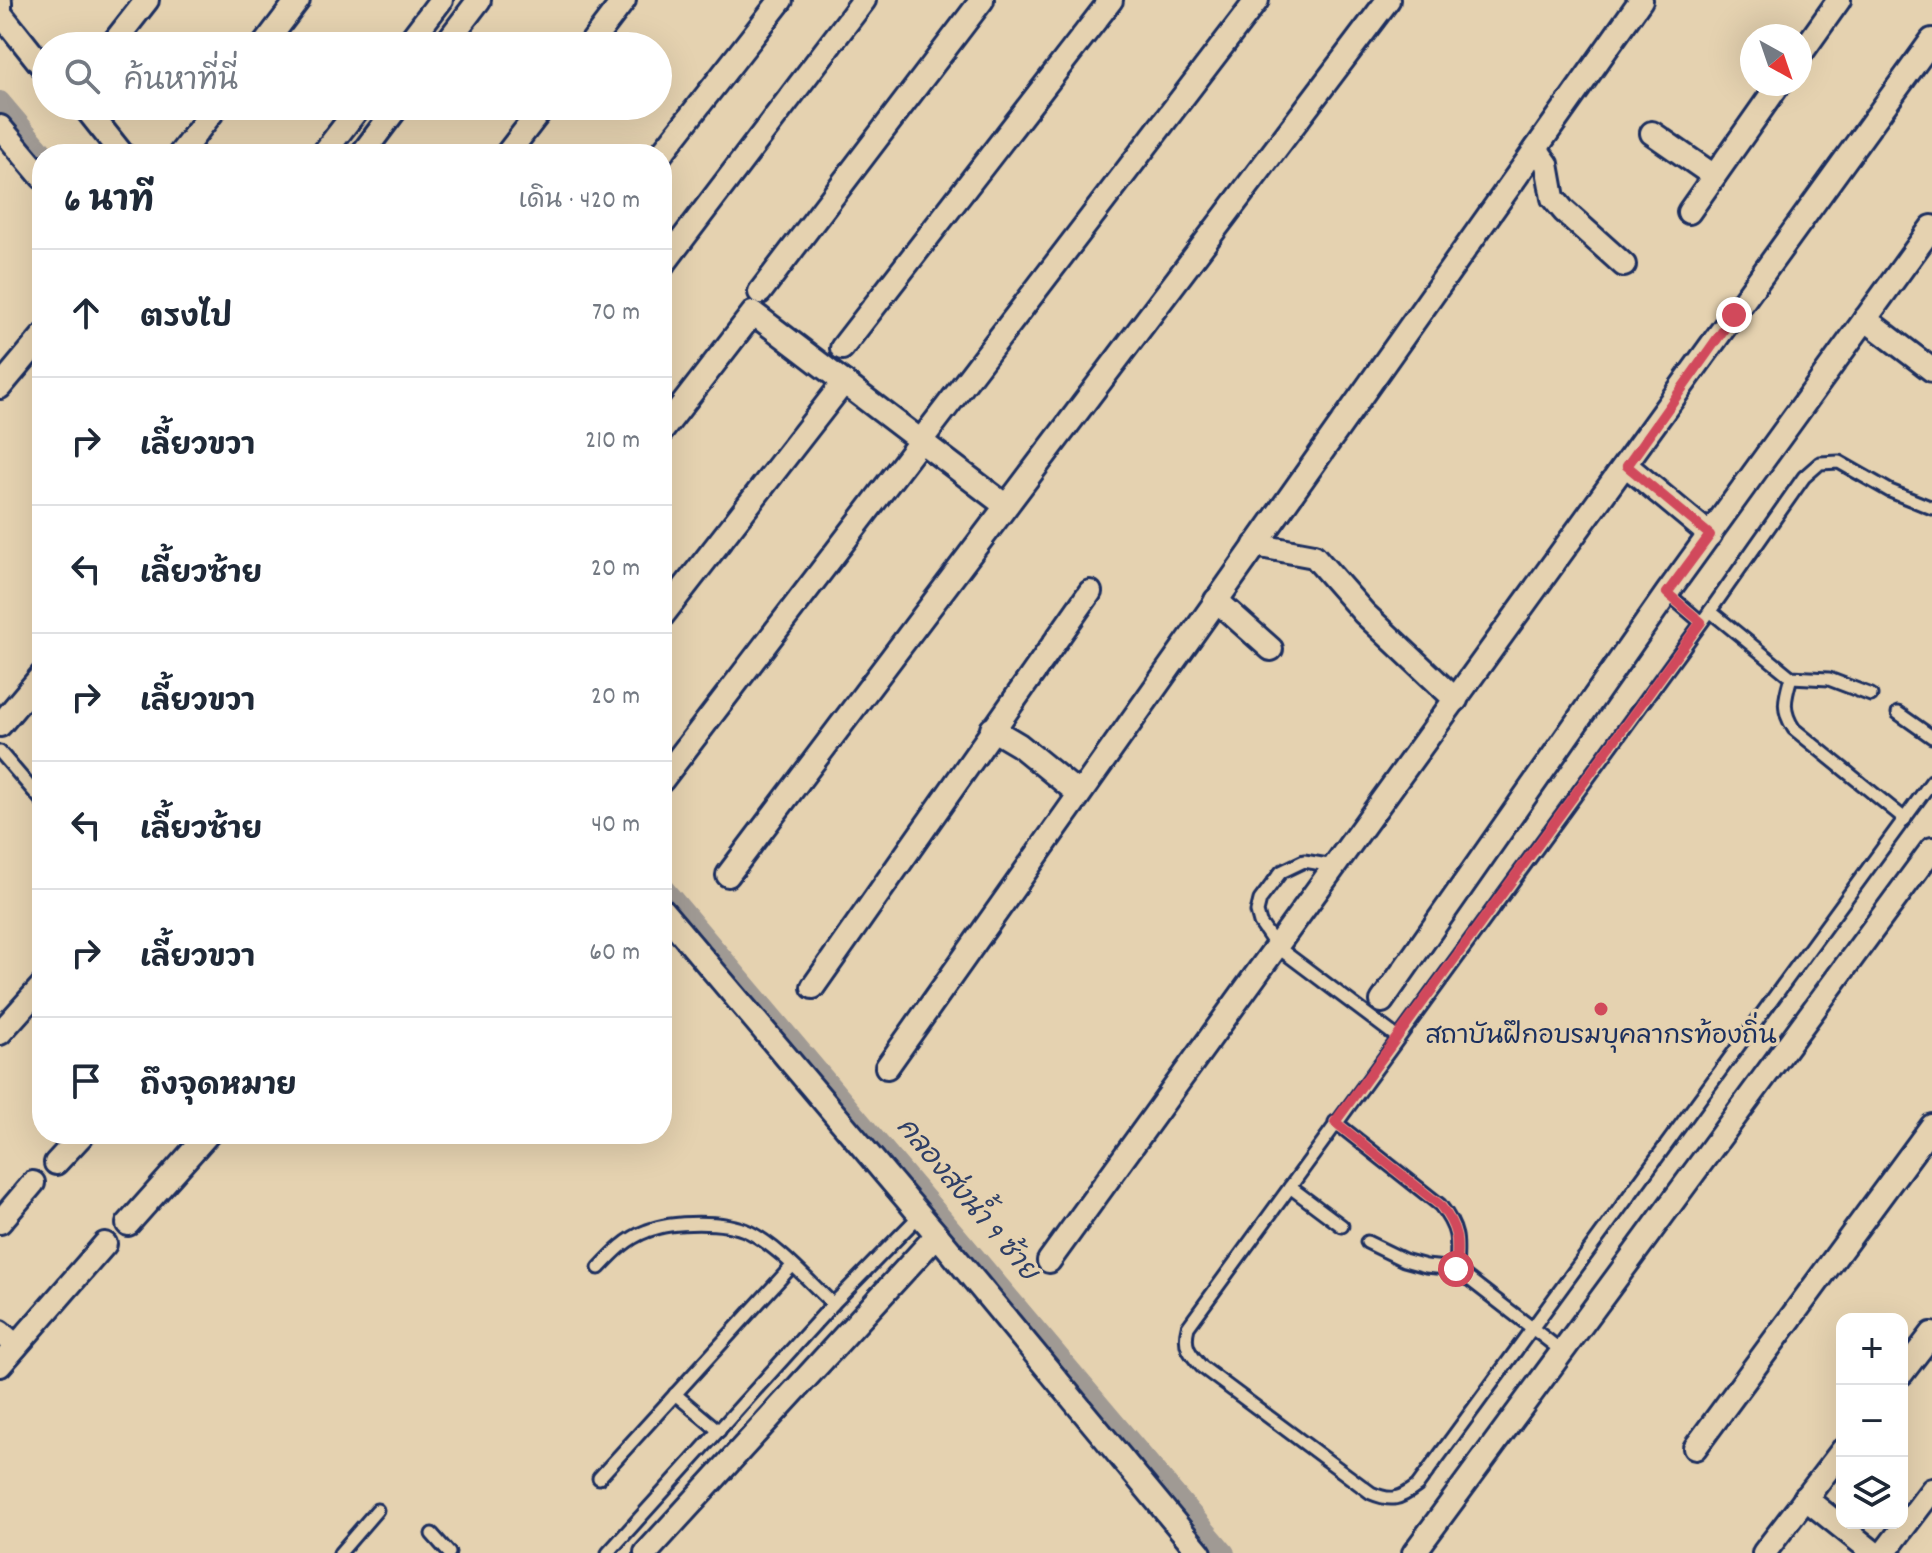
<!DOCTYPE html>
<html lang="th">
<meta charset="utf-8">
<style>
:root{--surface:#fff;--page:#f6f6f7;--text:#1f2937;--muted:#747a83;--line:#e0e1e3}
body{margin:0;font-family:Dekko,"Playpen Sans Thai",sans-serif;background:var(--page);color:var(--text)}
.controls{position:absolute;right:24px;bottom:24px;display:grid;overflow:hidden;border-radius:16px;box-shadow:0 8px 32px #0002}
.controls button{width:72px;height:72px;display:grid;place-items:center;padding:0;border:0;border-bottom:2px solid var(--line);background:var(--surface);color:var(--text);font:40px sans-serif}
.compass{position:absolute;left:1740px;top:24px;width:72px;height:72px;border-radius:50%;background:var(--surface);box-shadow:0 8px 32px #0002;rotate:140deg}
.stop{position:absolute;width:24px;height:24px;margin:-18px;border:6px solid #d1495b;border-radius:50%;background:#fff}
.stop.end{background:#d1495b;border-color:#fff;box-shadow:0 2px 8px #0008}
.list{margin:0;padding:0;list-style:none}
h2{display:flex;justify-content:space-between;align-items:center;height:104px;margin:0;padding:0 32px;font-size:34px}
h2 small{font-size:26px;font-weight:400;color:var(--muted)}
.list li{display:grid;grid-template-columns:52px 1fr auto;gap:24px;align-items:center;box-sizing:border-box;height:128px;padding:0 32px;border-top:2px solid var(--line)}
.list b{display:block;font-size:30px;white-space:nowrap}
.list em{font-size:26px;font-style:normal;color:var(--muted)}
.icon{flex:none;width:44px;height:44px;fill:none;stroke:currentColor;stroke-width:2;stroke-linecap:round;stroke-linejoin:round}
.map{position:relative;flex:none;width:1932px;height:1553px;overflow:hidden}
.search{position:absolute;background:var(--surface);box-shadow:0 8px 32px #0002;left:32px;top:32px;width:640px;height:88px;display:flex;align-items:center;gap:20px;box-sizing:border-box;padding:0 28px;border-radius:44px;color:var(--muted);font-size:30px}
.panel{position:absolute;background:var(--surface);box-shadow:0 8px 32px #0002;left:32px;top:144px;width:640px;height:1000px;border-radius:32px}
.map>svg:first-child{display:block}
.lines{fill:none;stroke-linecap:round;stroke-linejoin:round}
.canal{stroke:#a09a94;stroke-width:20}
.lane-casing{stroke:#1b2f5e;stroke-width:17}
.street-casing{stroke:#1b2f5e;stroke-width:28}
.lane{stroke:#e5d2b0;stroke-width:11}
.street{stroke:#e5d2b0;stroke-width:22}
.route{stroke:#d1495b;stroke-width:10}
.poi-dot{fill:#d1495b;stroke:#e5d2b0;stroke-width:3}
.labels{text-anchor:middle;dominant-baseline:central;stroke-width:7;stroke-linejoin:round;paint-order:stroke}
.poi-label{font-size:26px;fill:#1b2f5e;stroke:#e5d2b0}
.water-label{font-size:28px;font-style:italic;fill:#2f3f66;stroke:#e5d2b0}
</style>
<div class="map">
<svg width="1932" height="1553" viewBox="0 0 1932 1553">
<rect width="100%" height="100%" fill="#e5d2b0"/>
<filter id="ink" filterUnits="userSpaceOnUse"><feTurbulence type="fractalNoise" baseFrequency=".0125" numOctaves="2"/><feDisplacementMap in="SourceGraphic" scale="16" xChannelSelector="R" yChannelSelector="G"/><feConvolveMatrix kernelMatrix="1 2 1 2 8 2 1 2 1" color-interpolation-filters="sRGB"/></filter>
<g filter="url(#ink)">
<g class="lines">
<g class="canal">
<path d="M0,101L45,154"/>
<path d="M662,886L1225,1553"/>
</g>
<g class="lane-casing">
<g id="lane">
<path d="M1667,593L1701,622"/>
<path d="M1710,611L1804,477L1820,463L1839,462L1890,491L1932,508"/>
<path d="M1791,677C1785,698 1781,710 1794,729L1905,819"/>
<path d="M1871,695L1829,679L1791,677L1710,611L1188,1327C1183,1346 1189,1353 1202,1367L1371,1493C1392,1502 1400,1499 1417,1486L1932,781"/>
<path d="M1898,713L1932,737"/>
<path d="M0,752L42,801"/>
<path d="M1334,866L1304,861L1281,872L1260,900L1257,912L1260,923L1276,946L1397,1037"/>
<path d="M1335,1122L1440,1205C1459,1229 1458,1240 1456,1269"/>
<path d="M1290,1187L1342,1226"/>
<path d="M1367,1242L1404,1260L1426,1266L1456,1269L1563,1352"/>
<path d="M599,1268C613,1253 627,1238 647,1231C672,1221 725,1220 749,1232C779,1247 809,1282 833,1304"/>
<path d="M675,1394L719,1431"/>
<path d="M599,1478L792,1266"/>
<path d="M432,1534L449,1553"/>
<path d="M340,1553L377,1510"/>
<path d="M608,1553L833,1304L920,1215"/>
</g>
</g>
<g class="street-casing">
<g id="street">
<path d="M0,2V13L46,71"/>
<path d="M111,46L147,0"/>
<path d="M263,46L298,0"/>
<path d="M406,46L441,0"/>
<path d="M444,46L479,0"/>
<path d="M589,46L624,0"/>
<path d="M1800,55L1839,0"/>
<path d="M84,106L122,154"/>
<path d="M0,127L42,177"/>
<path d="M1652,133L1714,176"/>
<path d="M1536,149L1547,164L1553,198L1564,211L1624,265"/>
<path d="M180,154L217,106"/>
<path d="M323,154L360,106"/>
<path d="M362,154L398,106"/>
<path d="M507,154L544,106"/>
<path d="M661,154L781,0"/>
<path d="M1689,212L1779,84"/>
<path d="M662,266L864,0"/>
<path d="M760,292L982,0"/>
<path d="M1865,319L1932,370"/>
<path d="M842,348L1111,0"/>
<path d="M0,387L42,337"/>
<path d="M662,431L753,313L1006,506"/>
<path d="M1627,466L1710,535"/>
<path d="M1255,545L1314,556L1364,613L1456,700"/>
<path d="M1216,600L1271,649"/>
<path d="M662,616L844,382"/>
<path d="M0,725L42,675"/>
<path d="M992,729L1019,745L1079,794"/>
<path d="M662,780L1257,0"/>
<path d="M728,875L1388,0"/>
<path d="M662,910L937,1235L1200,1553"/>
<path d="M813,987L1090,592"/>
<path d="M1382,1001L1667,593L1932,227"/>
<path d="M0,1033L42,986"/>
<path d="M887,1067L1641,0"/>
<path d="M56,1163L83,1134"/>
<path d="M0,1222L33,1183"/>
<path d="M128,1224L208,1134"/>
<path d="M1049,1261L1932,40"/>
<path d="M0,1332L16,1346"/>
<path d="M0,1365L105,1244"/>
<path d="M1902,1373L1932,1334"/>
<path d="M1695,1448L1932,1126"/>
<path d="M1805,1498L1874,1553"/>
<path d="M646,1553L937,1235"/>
<path d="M1414,1553L1932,849"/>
<path d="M1764,1553L1842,1451"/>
<path d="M1884,1553L1932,1490"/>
</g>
</g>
<use href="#lane" class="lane"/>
<use href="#street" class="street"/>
</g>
</g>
<g class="lines" filter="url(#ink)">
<path class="route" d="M1456,1269C1458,1240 1459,1229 1440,1205L1335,1122L1701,622L1667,593L1710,535L1627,466L1734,315"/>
</g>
<circle class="poi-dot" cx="1601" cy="1009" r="8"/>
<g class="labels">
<g class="poi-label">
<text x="1601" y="1037">สถาบันฝึกอบรมบุคลากรท้องถิ่น</text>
</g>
<g class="water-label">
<text transform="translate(965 1201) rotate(50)">คลองส่งน้ำ 9 ซ้าย</text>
</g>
</g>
</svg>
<div class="controls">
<button>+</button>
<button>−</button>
<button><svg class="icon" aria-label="layers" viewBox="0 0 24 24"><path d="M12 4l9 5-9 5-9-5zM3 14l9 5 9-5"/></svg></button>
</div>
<svg class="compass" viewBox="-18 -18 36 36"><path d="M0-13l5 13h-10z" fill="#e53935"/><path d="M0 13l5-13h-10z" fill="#747a83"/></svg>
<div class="stop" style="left:1456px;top:1269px"></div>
<div class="stop end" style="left:1734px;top:315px"></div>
<div class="search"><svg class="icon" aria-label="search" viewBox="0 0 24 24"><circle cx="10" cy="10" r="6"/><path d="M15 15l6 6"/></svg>ค้นหาที่นี่</div>
<section class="panel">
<h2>6 นาที<small>เดิน · 420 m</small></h2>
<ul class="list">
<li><svg class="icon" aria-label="ahead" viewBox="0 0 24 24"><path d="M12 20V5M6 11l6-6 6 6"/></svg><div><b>ตรงไป</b></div><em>70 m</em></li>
<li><svg class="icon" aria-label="right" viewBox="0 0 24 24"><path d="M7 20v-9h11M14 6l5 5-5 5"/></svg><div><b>เลี้ยวขวา</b></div><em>210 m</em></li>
<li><svg class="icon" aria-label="left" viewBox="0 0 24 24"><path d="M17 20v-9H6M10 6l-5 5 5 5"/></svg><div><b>เลี้ยวซ้าย</b></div><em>20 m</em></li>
<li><svg class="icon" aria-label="right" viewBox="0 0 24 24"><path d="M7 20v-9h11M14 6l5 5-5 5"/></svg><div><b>เลี้ยวขวา</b></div><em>20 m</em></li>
<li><svg class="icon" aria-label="left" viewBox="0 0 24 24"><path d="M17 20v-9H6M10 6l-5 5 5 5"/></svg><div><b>เลี้ยวซ้าย</b></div><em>40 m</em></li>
<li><svg class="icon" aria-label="right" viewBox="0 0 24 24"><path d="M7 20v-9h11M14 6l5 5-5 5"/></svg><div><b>เลี้ยวขวา</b></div><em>60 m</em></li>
<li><svg class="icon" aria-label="arrive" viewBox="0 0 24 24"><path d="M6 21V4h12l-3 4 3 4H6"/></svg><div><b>ถึงจุดหมาย</b></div></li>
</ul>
</section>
</div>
